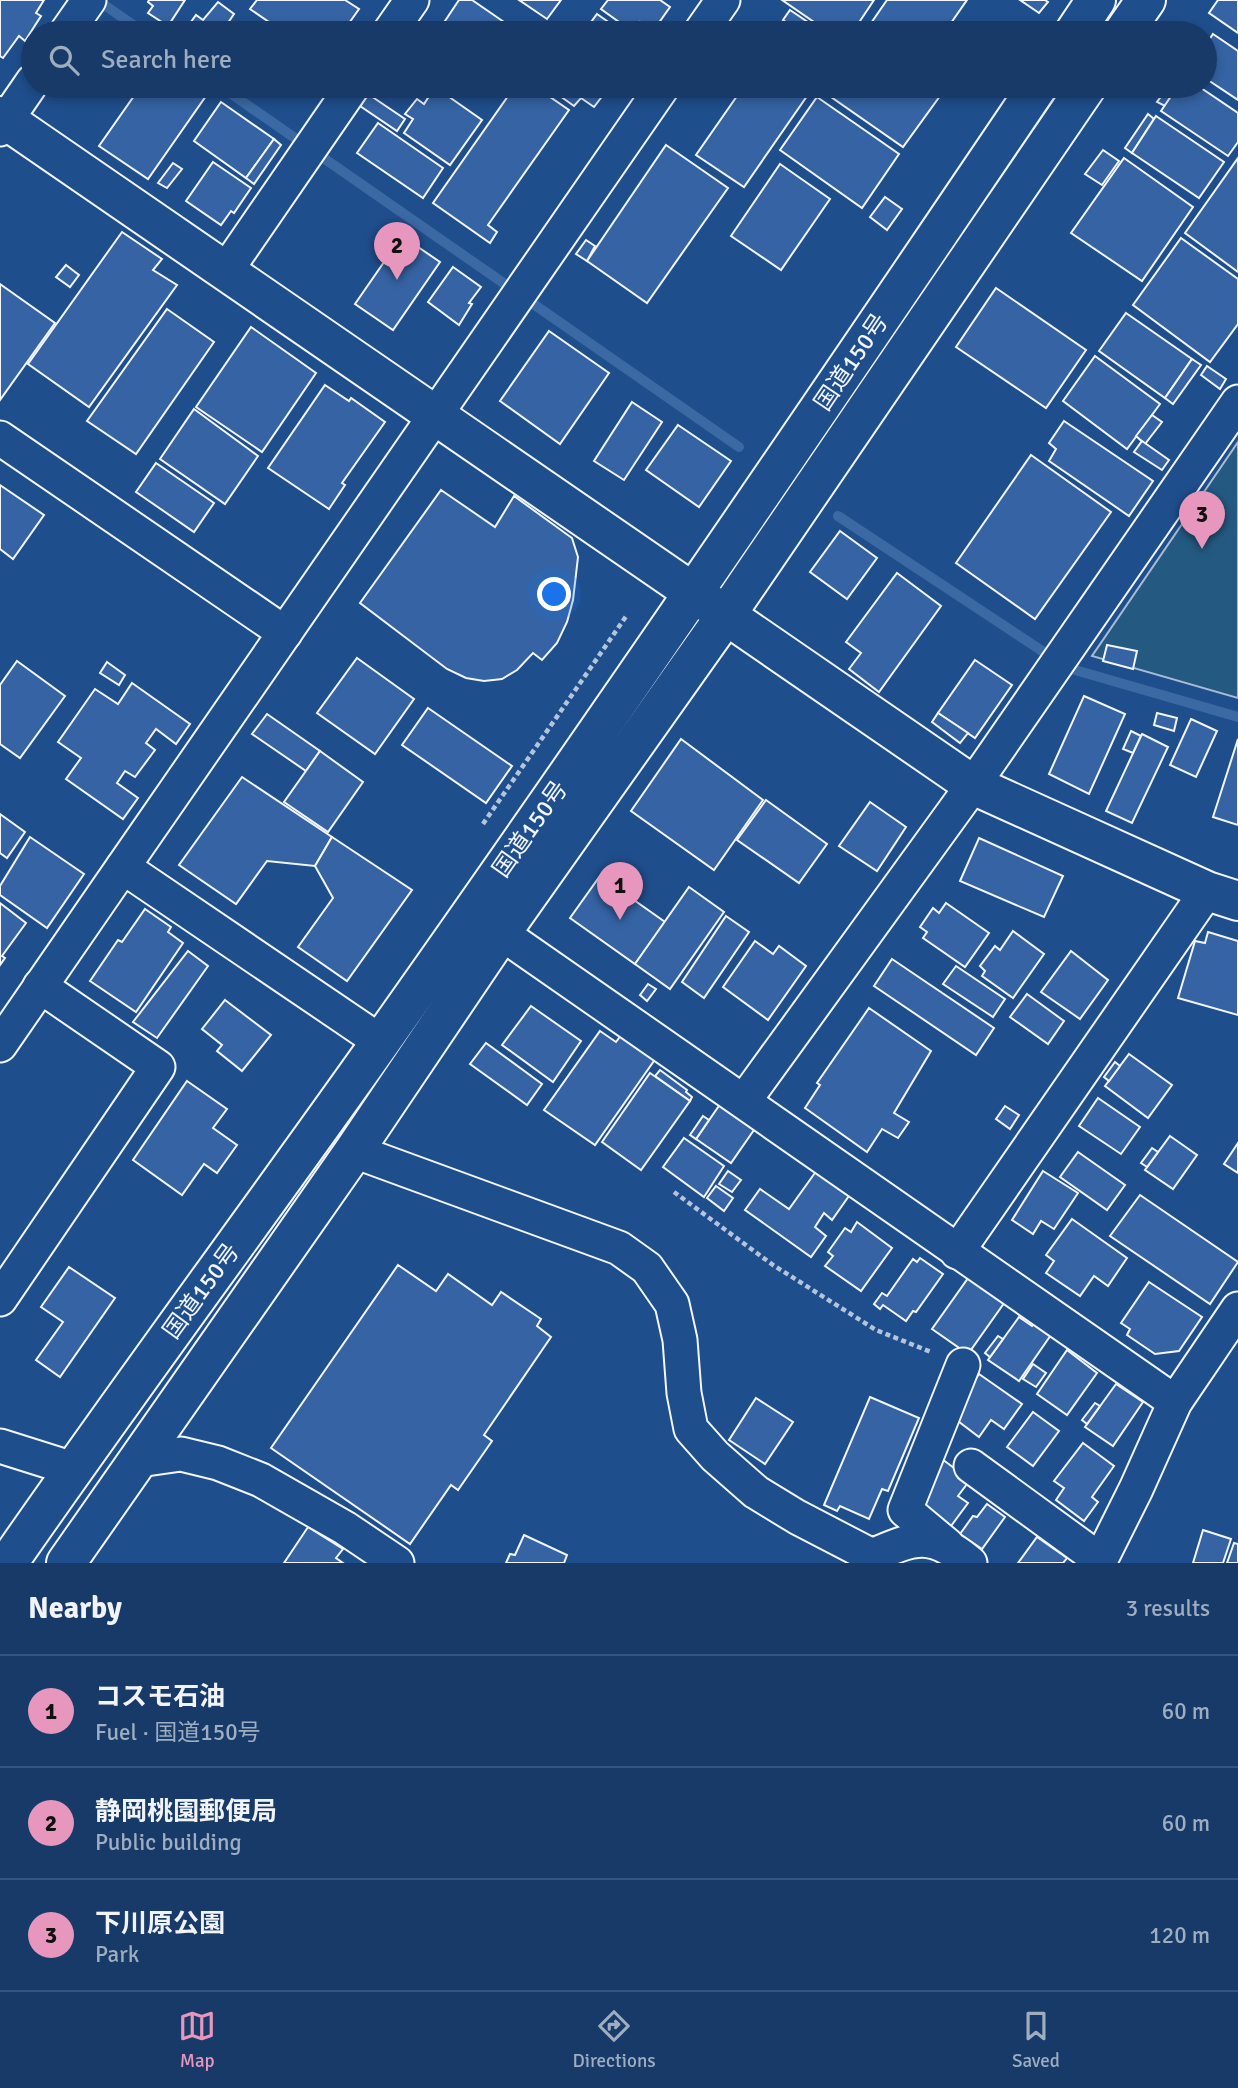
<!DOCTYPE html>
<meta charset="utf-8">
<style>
:root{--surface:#173a69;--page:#244571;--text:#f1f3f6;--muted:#9eadc0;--line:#36547d;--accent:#e797bd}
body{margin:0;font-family:Signika,"Noto Sans JP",sans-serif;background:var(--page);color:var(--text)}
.you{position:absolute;left:555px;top:595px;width:24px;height:24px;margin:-18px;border:5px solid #fff;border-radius:50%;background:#1a73e8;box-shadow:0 0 0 10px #1a73e833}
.badge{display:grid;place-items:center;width:46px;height:46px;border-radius:50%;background:var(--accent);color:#111;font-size:23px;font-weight:700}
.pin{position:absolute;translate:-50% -58px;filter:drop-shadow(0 2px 4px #0008)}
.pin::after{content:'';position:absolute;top:37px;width:24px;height:21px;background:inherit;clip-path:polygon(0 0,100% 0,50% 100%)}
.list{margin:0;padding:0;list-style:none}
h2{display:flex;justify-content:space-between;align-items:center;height:91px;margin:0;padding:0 28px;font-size:30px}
h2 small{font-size:23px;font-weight:400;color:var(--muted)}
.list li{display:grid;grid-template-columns:46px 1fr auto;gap:21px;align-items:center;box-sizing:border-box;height:112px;padding:0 28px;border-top:2px solid var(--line)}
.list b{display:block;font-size:26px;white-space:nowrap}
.list p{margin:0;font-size:23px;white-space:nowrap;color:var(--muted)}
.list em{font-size:23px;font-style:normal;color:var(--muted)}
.icon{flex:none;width:38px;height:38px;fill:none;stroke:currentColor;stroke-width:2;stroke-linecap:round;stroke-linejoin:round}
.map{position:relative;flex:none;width:1238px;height:1563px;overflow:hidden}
.search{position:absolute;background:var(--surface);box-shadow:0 4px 10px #0003;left:21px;right:21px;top:21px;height:77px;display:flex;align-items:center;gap:18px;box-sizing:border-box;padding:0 24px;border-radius:38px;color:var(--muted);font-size:26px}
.sheet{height:427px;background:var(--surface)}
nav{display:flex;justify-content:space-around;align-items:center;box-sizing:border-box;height:98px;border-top:2px solid var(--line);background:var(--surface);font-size:19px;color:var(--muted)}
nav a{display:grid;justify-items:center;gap:4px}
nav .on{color:var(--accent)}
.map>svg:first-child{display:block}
.green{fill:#245a82;stroke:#a8bbd7;stroke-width:2}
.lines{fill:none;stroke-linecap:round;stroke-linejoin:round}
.stream{stroke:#3b69a3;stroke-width:10}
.building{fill:#3563a3;stroke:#f2f6ff;stroke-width:2}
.street-casing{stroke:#f2f6ff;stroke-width:37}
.secondary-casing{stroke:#f2f6ff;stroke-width:42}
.highway-casing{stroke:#f2f6ff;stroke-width:42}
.path{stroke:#b3c4dc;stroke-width:4.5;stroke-dasharray:5 3.5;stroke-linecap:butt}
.street{stroke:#1f4e8c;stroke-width:33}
.secondary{stroke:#1f4e8c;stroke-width:38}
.highway{stroke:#1f4e8c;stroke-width:38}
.labels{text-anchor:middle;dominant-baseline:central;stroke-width:5;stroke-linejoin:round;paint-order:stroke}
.street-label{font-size:24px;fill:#f2f6ff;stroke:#1f4e8c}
</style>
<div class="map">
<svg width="1238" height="1563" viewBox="0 0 1238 1563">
<rect width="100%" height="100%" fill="#1f4e8c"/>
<path class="green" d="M1238,442V698L1092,656Z"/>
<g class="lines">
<g class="stream">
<path d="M97,0L145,33"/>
<path d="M220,86L739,447"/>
<path d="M838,516L1068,668L1238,717"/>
</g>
</g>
<g class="building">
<path d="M0,0H44L36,13L41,16L25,41L19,36L3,58L0,56Z"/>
<path d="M149,0H185L168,26L148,13L153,6L148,2Z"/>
<path d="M257,0H345L359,9L342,33H285L250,9Z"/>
<path d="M459,0H472L520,33H437Z"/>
<path d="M519,0H561L547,19Z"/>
<path d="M608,0H660L670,7L653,31L640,22L633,32L601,9Z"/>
<path d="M782,0H874L852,33H830Z"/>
<path d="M887,0H967L944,33H878L869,26Z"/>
<path d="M1020,0H1045L1048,2L1039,13Z"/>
<path d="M1218,0H1238V33L1209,13Z"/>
<path d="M218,2L234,14L221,33H183L196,15L203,20Z"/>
<path d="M790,10L821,31L819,33H801L783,20Z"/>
<path d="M597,14L624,33H583Z"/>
<path d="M1213,34L1238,51V100L1205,78V46Z"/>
<path d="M141,86H192L206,96L148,179L99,146Z"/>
<path d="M515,86H534L569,110L488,225L497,232L490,243L433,203Z"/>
<path d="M546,86H610L594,107L581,98L574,106Z"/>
<path d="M744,86H814L744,187L696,155Z"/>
<path d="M824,86H925L940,96L903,147L821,90Z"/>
<path d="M1169,86H1178L1165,106L1157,102Z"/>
<path d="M1178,86H1198L1238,113V142L1228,156L1161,111Z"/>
<path d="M435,87L482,120L450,165L404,133L413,119L405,114L417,99L424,104Z"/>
<path d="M368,94L405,119L397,131L360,106Z"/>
<path d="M817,97L899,154L862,208L780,150Z"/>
<path d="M221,102L274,139L246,178L194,141Z"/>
<path d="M1148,114L1154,119L1132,153L1125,148Z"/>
<path d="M1156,116L1224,162L1199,198L1132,153Z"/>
<path d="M378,123L443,168L423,198L357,153Z"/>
<path d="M274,139L281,145L254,184L246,178Z"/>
<path d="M666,145L728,188L647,303L587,261Z"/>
<path d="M1103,150L1119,161L1102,185L1085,174Z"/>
<path d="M1124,158L1193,207L1142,281L1071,233Z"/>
<path d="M1238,158V272L1185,233Z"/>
<path d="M213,162L251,188L234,213L231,211L221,225L186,201Z"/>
<path d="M173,163L182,169L167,188L158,183Z"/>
<path d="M780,164L830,199L781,270L731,236Z"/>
<path d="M885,197L902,209L887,230L870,217Z"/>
<path d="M122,232L162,259L153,270L177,285L89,407L28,364Z"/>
<path d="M402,236L440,262L393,330L355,304Z"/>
<path d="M1181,238L1238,279V324L1210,362L1133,305Z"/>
<path d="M586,240L595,246L587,261L576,254Z"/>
<path d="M66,265L79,275L70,287L56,277Z"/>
<path d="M453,267L481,287L469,303L472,304L459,325L428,302Z"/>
<path d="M0,284L55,323L0,400Z"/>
<path d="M996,288L1086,350L1046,408L956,347Z"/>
<path d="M167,309L214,342L136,454L87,421Z"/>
<path d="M1126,313L1192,359L1165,398L1099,351Z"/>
<path d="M251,327L316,373L262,452L196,407Z"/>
<path d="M549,331L609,373L560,444L500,401Z"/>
<path d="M1095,356L1160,404L1127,449L1063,401Z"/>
<path d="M1192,359L1201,365L1173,404L1165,398Z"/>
<path d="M1207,366L1226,379L1220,389L1201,375Z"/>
<path d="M325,385L349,401L351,398L385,422L342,483L345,485L329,509L268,468Z"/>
<path d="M632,402L662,422L624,480L594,461Z"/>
<path d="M194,409L258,456L225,504L160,459Z"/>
<path d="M1152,415L1162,422L1145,444L1136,436Z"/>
<path d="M1064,421L1153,481L1129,516L1049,461L1056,449L1049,443Z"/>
<path d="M678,425L731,461L699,507L646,470Z"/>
<path d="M1142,441L1169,460L1162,470L1134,452Z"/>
<path d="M1031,455L1111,512L1035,619L956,563Z"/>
<path d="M156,463L214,503L194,532L136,492Z"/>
<path d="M0,485L44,515L13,559L0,549Z"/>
<path d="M441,490L495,527L514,496L572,538L578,557L573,600L567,622L557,643L542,660L533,653L517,670L502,679L484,681L466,678L447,669L360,603Z"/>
<path d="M840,531L877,558L847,599L810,572Z"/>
<path d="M897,573L941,606L879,692L849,669L861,653L846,642Z"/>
<path d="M1107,645L1137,651L1133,669L1103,661Z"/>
<path d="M357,658L414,699L375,754L317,713Z"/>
<path d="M975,660L1012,685L975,738L938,713Z"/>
<path d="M17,661L65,696L20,758L0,744V685Z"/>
<path d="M107,662L125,675L119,685L100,673Z"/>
<path d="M132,683L190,724L176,744L156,729L146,743L155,750L135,777L125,771L117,783L138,798L123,819L66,779L81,758L58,742L95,689L118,704Z"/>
<path d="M1084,696L1125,714L1089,794L1049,774Z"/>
<path d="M428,708L512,766L486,803L402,745Z"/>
<path d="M938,713L968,733L960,743L932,722Z"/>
<path d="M1157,713L1177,718L1174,731L1154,725Z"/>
<path d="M267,714L320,751L306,771L252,734Z"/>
<path d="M1191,719L1217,731L1196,777L1170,765Z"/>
<path d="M1131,731L1141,736L1133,753L1123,749Z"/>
<path d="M1142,734L1168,747L1132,823L1106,811Z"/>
<path d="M681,739L763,800L714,870L631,811Z"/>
<path d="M1238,739V825L1213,817Z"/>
<path d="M320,751L363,782L328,832L284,802Z"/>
<path d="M242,777L332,837L315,866L267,861L236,904L179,865Z"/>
<path d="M766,800L827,844L799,883L737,840Z"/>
<path d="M870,802L906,827L877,871L839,846Z"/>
<path d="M0,814L25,832L7,858L0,853Z"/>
<path d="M30,837L84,874L47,928L0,895V886Z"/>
<path d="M332,837L412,890L347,981L298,947L333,898L315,866Z"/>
<path d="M979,838L1063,876L1044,917L960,881Z"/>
<path d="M600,876L665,922L635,964L570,918Z"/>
<path d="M689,887L724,912L670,989L635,964Z"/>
<path d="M0,903L26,923L2,956L5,958L0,965Z"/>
<path d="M946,903L989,933L965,967L923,938L927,932L920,927L933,908L939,913Z"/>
<path d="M145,909L171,927L168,932L183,943L136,1012L90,981L118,940L122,942Z"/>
<path d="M726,916L749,932L704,998L682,982Z"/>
<path d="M1013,931L1044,954L1013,998L982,976L985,971L980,966L995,946L1000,950Z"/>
<path d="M1208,932L1238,941V1015L1178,998L1195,941L1205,943Z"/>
<path d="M755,941L773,954L779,946L806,966L768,1020L723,987Z"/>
<path d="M188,951L208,966L157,1038L133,1022Z"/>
<path d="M1071,951L1108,980L1080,1019L1041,992Z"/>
<path d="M892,959L994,1028L976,1055L874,986Z"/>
<path d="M956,966L1005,999L993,1017L943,984Z"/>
<path d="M648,984L656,989L647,1001L640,995Z"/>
<path d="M1027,994L1064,1021L1048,1044L1010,1017Z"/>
<path d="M225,1000L271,1035L242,1071L217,1051L222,1045L202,1029Z"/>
<path d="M531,1006L581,1041L553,1082L502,1045Z"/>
<path d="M869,1008L931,1051L894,1113L909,1122L898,1138L882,1129L867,1152L805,1108L820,1085L817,1083Z"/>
<path d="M600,1031L616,1042L622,1034L656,1058L595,1145L544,1110Z"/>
<path d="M486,1043L542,1084L527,1105L470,1064Z"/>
<path d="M1129,1054L1172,1085L1148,1118L1105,1086Z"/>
<path d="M1115,1062L1120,1066L1109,1081L1104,1077Z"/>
<path d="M660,1070L687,1090L686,1092L692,1097L690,1101L655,1076Z"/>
<path d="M650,1073L690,1101L641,1170L602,1142Z"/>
<path d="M187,1081L227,1109L213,1128L237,1145L217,1173L204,1164L182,1195L133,1160Z"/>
<path d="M1098,1098L1140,1127L1121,1154L1079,1126Z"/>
<path d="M721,1103L756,1127L731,1163L696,1139Z"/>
<path d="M1005,1106L1019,1115L1010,1129L996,1119Z"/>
<path d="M703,1116L709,1120L696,1139L690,1135Z"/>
<path d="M1170,1136L1197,1155L1173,1189L1145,1170Z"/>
<path d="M684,1138L724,1166L704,1197L663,1167Z"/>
<path d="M1238,1143V1173L1224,1164Z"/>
<path d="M1152,1148L1158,1152L1147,1167L1141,1163Z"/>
<path d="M1078,1152L1125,1185L1107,1210L1060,1177Z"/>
<path d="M817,1170L851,1193L832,1220L824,1213L815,1227L826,1236L811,1257L745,1210L760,1189L789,1209Z"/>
<path d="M728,1171L741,1180L732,1192L719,1184Z"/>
<path d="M1043,1171L1078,1193L1054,1229L1041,1221L1033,1234L1012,1220Z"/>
<path d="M716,1186L733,1198L724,1211L707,1198Z"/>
<path d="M1140,1195L1238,1262L1210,1304L1110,1236Z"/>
<path d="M1072,1219L1127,1258L1108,1286L1094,1276L1080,1296L1046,1273L1054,1261L1046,1255Z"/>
<path d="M857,1222L892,1248L861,1291L825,1266L833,1256L828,1252L845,1228L851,1232Z"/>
<path d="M920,1258L943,1274L916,1312L913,1311L906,1321L883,1305L880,1309L874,1304L882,1293L887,1296L913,1259L917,1262Z"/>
<path d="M398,1265L436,1291L448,1274L492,1305L501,1292L541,1319L537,1326L551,1337L484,1435L492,1441L458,1490L451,1485L410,1544L271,1448Z"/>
<path d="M69,1267L115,1298L60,1377L36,1360L63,1322L41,1307Z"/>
<path d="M971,1274L1007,1299L968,1354L932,1329Z"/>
<path d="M1149,1282L1202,1317L1179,1351L1155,1354L1127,1335L1130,1329L1121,1323Z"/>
<path d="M1019,1317L1032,1326L1037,1320L1053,1332L1019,1381L988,1360Z"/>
<path d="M998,1336L1003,1339L990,1357L985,1353Z"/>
<path d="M1067,1350L1097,1373L1067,1415L1037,1394Z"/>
<path d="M1033,1364L1046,1373L1036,1387L1023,1379Z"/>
<path d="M979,1374L1022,1404L1004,1429L991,1420L979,1437L950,1415Z"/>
<path d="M1116,1384L1143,1402L1113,1446L1085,1427Z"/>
<path d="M870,1397L919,1418L888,1491L882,1489L869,1519L840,1506L837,1511L824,1505Z"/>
<path d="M756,1398L793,1422L765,1464L729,1440Z"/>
<path d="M1095,1403L1100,1406L1087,1424L1082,1420Z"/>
<path d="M1033,1412L1059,1431L1033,1466L1007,1447Z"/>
<path d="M1083,1443L1114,1466L1092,1497L1098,1502L1084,1521L1056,1500L1064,1488L1054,1481Z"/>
<path d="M942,1459L970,1480L958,1496L968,1503L951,1526L919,1502Z"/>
<path d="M987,1504L1005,1517L982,1549L960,1534L973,1516L977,1517Z"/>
<path d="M308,1527L343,1549L336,1558L343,1563H284Z"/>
<path d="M1203,1530L1231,1539L1223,1563H1193Z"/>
<path d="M524,1535L567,1555L564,1563H506L510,1554L515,1555Z"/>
<path d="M1037,1537L1067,1558L1063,1563H1018Z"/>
<path d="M1234,1543L1238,1544V1563H1227Z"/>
</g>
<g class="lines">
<g class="street-casing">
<g id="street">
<path d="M66,33L89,0"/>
<path d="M389,33L412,0"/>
<path d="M700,33L723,0"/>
<path d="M0,129L33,81"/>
<path d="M225,272L353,86"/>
<path d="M0,438L285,633"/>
<path d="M123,867L381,1042"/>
<path d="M501,933L1175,1402"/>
<path d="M0,1045C221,725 441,404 663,86"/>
<path d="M744,1101L973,785L1238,402"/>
<path d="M354,1151L619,1248L647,1268L672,1304L680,1340L684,1393L691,1429L715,1456L756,1492L797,1517L872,1556C915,1537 931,1531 970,1563"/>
<path d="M957,1252L1207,891"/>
<path d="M0,1299L158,1067L40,986"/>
<path d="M0,1446L73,1469"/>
<path d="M139,1460L181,1454L218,1463L261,1480L345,1528L397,1563"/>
<path d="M971,1466L1100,1560"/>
<path d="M947,1545L905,1510L963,1365"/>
<path d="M1099,1563L1136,1489L1175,1402L1238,1309"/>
</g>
</g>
<g class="secondary-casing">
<path id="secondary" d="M0,116L973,785L1207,891L1238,901"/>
</g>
<g class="highway-casing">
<g id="highway">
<path d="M1074,33L1096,0"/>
<path d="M1123,33L1146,0"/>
<path d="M8,1563C130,1387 258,1215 382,1040C605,725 822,406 1038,86"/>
<path d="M66,1563L354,1151L501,933L726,615L1087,86"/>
</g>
</g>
<g class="path">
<path d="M483,824L627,615"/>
<path d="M674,1192L773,1265L876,1330L931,1352"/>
</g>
<use href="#street" class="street"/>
<use href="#secondary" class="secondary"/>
<use href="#highway" class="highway"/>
</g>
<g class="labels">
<g class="street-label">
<text transform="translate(851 362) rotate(-56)">国道150号</text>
<text transform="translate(530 829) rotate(-55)">国道150号</text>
<text transform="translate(201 1291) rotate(-54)">国道150号</text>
</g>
</g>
</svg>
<div class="you"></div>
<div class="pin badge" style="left:620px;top:920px">1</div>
<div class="pin badge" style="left:397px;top:280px">2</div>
<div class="pin badge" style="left:1202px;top:549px">3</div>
<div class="search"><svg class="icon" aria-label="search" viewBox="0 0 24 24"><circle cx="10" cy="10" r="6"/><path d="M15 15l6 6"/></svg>Search here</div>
</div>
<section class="sheet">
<h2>Nearby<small>3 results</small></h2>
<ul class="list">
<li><span class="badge">1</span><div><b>コスモ石油</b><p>Fuel · 国道150号</p></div><em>60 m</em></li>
<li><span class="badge">2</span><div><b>静岡桃園郵便局</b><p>Public building</p></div><em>60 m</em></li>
<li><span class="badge">3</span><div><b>下川原公園</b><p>Park</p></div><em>120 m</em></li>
</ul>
</section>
<nav>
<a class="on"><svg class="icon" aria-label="map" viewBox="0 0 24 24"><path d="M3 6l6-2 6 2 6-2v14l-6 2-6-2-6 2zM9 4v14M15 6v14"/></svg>Map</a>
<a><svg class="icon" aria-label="directions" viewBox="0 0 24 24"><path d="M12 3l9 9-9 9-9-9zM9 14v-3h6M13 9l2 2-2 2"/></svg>Directions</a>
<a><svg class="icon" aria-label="saved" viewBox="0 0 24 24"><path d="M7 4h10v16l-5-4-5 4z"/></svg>Saved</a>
</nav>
